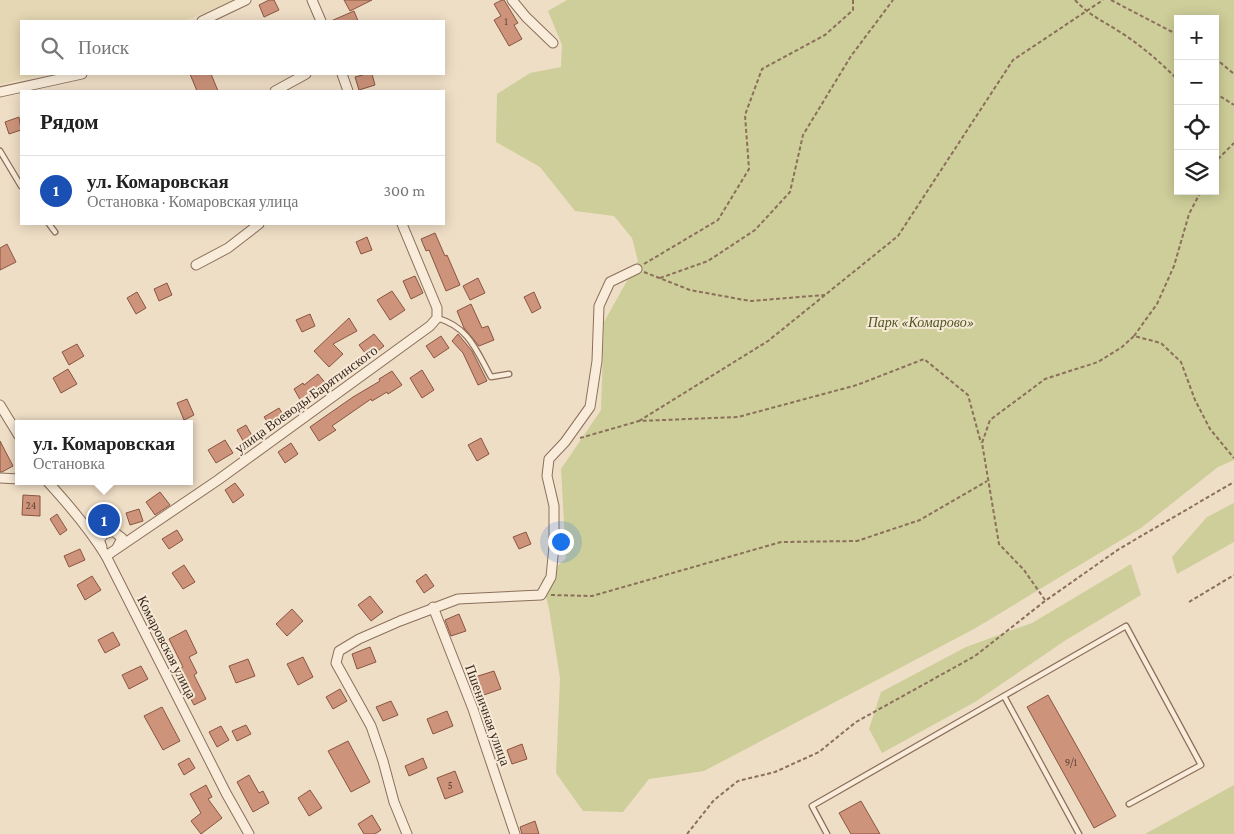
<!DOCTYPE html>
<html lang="ru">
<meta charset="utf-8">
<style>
:root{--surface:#fff;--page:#f6f6f6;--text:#222;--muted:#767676;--line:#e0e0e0;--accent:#ea580c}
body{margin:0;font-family:"Crimson Pro",serif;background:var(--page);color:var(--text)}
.controls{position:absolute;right:15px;top:15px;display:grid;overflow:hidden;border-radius:0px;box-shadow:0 2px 12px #0003}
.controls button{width:45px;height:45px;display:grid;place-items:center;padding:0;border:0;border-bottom:1px solid var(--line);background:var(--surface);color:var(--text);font:25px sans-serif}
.you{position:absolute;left:560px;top:541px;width:18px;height:18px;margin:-12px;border:4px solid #fff;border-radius:50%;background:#1a73e8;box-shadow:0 0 0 8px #1a73e833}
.badge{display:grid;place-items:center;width:32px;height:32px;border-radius:50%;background:var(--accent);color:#fff;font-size:16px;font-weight:700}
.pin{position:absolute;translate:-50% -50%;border:2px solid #fff;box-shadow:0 1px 5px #0006}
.popup{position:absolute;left:15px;top:420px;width:178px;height:65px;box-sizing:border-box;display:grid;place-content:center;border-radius:0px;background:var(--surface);filter:drop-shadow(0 1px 4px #0005);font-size:16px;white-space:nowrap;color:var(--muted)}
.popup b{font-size:19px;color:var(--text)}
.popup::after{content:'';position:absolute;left:50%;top:100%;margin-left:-10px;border:10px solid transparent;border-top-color:var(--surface)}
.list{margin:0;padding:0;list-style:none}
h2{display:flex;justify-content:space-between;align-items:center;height:65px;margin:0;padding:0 20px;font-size:21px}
h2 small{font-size:16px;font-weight:400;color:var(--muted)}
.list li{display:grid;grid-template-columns:32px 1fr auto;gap:15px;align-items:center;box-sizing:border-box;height:70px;padding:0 20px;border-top:1px solid var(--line)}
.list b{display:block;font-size:19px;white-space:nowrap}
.list p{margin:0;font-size:16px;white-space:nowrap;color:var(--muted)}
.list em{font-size:16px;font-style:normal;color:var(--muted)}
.icon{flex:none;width:28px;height:28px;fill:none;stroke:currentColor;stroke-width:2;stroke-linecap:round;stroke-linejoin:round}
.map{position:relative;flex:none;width:1234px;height:834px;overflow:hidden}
.search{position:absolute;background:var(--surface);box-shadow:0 2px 12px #0003;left:20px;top:20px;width:425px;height:55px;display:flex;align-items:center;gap:12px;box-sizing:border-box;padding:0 18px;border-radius:0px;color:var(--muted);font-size:19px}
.panel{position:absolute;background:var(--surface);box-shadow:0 2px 12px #0003;left:20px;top:90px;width:425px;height:135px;border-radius:0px}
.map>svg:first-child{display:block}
.farmland{fill:#e5d7b3}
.green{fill:#cdce99;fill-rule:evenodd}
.building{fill:#cd947b;stroke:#8a5541}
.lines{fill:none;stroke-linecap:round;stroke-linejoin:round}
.lane-casing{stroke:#8b6f5b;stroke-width:7}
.street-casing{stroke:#8b6f5b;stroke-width:11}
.path{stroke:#8b6f5b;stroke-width:2;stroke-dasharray:4 2.5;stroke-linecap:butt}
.lane{stroke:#f9ecda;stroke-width:4.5}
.street{stroke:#f9ecda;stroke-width:9}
.labels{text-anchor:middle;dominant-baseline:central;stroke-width:4;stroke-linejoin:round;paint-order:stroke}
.number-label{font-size:11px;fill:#604436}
.park-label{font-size:14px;font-style:italic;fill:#515725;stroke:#f6e9d6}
.street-label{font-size:14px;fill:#3b291f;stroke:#f6e9d6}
</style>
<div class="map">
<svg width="1234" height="834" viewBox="0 0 1234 834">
<rect width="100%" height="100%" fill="#efdec6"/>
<path class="farmland" d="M0,0H236L184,21H21V74H41L0,85Z"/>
<g class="green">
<path d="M567,0H1234V460L1218,467L1141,528L974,629L704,771L649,779L623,812L583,811L556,773L560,678L549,609L542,580L566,558L561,469L601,410L604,322L638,261L632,238L614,216L575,211L540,167L496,142L497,94L530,73L561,67L562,45L548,11ZM1178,19H1215V191H1178Z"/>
<path d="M1234,503V542L1177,574L1172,557L1207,517Z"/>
<path d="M1131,564L1141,595L1066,640L975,702L882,753L869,729L881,692L966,647L1032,623Z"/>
<path d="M1234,785V834H1145Z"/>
</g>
<g class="building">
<path d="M269,0H274L279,10L264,17L259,5Z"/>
<path d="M344,0H372L350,11Z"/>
<path d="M502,0H504L518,23L514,25L522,39L509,46L494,20L501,16L494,4Z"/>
<path d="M354,11L358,21H331Z"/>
<path d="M190,74H211L218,91H197Z"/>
<path d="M366,74H372L375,85L359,90L355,77Z"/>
<path d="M19,117L21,130L9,134L5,122Z"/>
<path d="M435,233L445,256L447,255L460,285L446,291L429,250L426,251L421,239Z"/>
<path d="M367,237L372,250L361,254L356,242Z"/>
<path d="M7,244L16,262L0,270V248Z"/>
<path d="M415,276L423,293L411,299L403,281Z"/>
<path d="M478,278L485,293L470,300L463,286Z"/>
<path d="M167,283L172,295L159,301L154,289Z"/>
<path d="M392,291L405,310L390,320L377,300Z"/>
<path d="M137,292L146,308L136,314L127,298Z"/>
<path d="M534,292L541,308L532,313L524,297Z"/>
<path d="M471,304L482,328L488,326L494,340L479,346L464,328L457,311Z"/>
<path d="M310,314L315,326L302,332L296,320Z"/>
<path d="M349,318L357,331L333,344L343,354L329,367L314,351Z"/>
<path d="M374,334L384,346L369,358L359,345Z"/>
<path d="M458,334L472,351L487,381L478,385L463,353L452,341Z"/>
<path d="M441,336L449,348L434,358L426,346Z"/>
<path d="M77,344L84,356L69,365L62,352Z"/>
<path d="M68,369L77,384L61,393L53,378Z"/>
<path d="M422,370L434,390L422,398L410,378Z"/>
<path d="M392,371L402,385L388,394L387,392L372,401L371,399L332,426L336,430L319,441L310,427L353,397L380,381L379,379Z"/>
<path d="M318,374L327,385L302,403L294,389L303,383L304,385Z"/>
<path d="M187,399L194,415L184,420L177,403Z"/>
<path d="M279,408L285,418L271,427L264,417Z"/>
<path d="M246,425L255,441L246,446L237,430Z"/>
<path d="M481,438L489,454L477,461L468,445Z"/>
<path d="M225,440L233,453L216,463L208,450Z"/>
<path d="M0,441L13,466L2,472H0Z"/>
<path d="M291,443L298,454L285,463L278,452Z"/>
<path d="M235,483L244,495L233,503L225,490Z"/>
<path d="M160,492L170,505L155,515L146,502Z"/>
<path d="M23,495L40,496V516L22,515Z"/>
<path d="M139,509L143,521L130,525L126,513Z"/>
<path d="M57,514L67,530L60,535L50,519Z"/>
<path d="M177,530L183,540L169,549L162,539Z"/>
<path d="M526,532L531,544L519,549L513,537Z"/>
<path d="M80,549L85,560L69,567L64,556Z"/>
<path d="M184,565L195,582L183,589L172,573Z"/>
<path d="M426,574L434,586L424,593L416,581Z"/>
<path d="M92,576L101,590L85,600L77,585Z"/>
<path d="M370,596L383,612L371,621L358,605Z"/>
<path d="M292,609L303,621L287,636L276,624Z"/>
<path d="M459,614L466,631L451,636L445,620Z"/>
<path d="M186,630L197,653L189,657L197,673L194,675L206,699L194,705L176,671L183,667L169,639Z"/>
<path d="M113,632L120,645L105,653L98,640Z"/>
<path d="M370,647L376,662L357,669L352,654Z"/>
<path d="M303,657L313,677L298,685L287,664Z"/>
<path d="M248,659L255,676L236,683L229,666Z"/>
<path d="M141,666L148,679L129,689L122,675Z"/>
<path d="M494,671L501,689L481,696L475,677Z"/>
<path d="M340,689L347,701L333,709L326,697Z"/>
<path d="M1048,695L1116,816L1094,828L1027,707Z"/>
<path d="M391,701L398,715L383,721L376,707Z"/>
<path d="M162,707L180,741L163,750L144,716Z"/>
<path d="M447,711L453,726L433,734L427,719Z"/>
<path d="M246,725L251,734L237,741L232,731Z"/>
<path d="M221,726L229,740L217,747L209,732Z"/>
<path d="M348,741L370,782L351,792L328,751Z"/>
<path d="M522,744L527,759L512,764L507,750Z"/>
<path d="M189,758L195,768L184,775L178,764Z"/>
<path d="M423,758L427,768L409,776L405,766Z"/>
<path d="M455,771L463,792L445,799L437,778Z"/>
<path d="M249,775L259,793L263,791L269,803L253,812L237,782Z"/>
<path d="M206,785L212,797L208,799L222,818L201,834L191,821L201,813L190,794Z"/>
<path d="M310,790L322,808L309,816L298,798Z"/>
<path d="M861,801L880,834H851L839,813Z"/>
<path d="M372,815L381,830L375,834H364L358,824Z"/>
<path d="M535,821L539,834H522L520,827Z"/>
</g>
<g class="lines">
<g class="lane-casing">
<g id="lane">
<path d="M0,151L21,186"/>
<path d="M49,224L55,232"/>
<path d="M437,318C469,327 476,350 491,377L509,374"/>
<path d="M1004,696L1079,834"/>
<path d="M827,834L812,806L1126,626L1201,765L1129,804"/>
</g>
</g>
<g class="street-casing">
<g id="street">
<path d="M312,0L321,21"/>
<path d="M512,0L526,17L553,43"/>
<path d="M202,21L246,0"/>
<path d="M342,74L348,91"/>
<path d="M275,91L306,74"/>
<path d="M0,92L82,74"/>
<path d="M196,265L228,248L259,224"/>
<path d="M0,405L19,436"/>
<path d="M0,478L19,479"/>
<path d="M47,481C69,505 89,528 106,556L226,793L249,834"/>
<path d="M102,547L99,540L104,534L113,531L122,538L117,548"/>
<path d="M106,556L218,480L430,326L437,318V308L402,224"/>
<path d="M433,607L473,709L515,834"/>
<path d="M407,834L394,802L383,761L371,726L336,663L339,651L359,639L400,621L458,599L541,595L551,577L554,546V506L547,476L549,459L565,442L590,407L597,361L599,306L610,282L637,269"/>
</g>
</g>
<g class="path">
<path d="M1075,0C1090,16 1103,21 1120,32C1142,46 1160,62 1178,80"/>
<path d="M1111,0L1178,35"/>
<path d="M1215,58L1234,74"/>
<path d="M1215,93L1234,105"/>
<path d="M1215,165L1219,158L1234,143"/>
<path d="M644,264L718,220L749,169L745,115L762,69L825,35L853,10V0"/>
<path d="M644,272L690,290L750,301L825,295"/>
<path d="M660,278L708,261L755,230L790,192L803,135L851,56L893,0"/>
<path d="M1134,336L1157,304L1174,266L1189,214L1201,191"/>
<path d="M639,421L768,341L898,236L1013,60L1103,0"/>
<path d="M580,438L639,421L738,417L857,385L924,359L968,395L981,443"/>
<path d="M551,595L592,596L781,542L857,541L920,520L987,481"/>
<path d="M1045,600L1024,570L999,544L982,443L990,420L1045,379L1098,362L1122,347L1134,336L1161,343L1181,362L1195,400L1210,429L1234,458"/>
<path d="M1189,602L1234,575"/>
<path d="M687,834L714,800L738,781L775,772L819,752L856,722L975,656L1045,601L1119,549L1234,482"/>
</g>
<use href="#lane" class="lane"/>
<use href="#street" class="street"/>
</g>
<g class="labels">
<g class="number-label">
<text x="506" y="21">1</text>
<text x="31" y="505">24</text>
<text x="1071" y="762">9/1</text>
<text x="450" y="785">5</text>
</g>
<g class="park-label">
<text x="921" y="322">Парк «Комарово»</text>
</g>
<g class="street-label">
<text transform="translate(306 399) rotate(-36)">улица Воеводы Барятинского</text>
<text transform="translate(167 647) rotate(63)">Комаровская улица</text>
<text transform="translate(488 715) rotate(70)">Пшеничная улица</text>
</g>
</g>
</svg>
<div class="controls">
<button>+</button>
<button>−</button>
<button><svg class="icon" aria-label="locate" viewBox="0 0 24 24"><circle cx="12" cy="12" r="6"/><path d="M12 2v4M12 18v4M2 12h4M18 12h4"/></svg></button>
<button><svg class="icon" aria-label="layers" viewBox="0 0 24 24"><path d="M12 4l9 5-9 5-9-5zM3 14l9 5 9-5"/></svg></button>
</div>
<div class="you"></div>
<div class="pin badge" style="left:104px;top:520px;background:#1a4fb4">1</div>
<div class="popup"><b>ул. Комаровская</b>Остановка</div>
<div class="search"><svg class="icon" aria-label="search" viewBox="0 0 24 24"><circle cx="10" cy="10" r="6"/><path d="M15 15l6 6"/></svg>Поиск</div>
<section class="panel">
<h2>Рядом<small></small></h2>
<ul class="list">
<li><span class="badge" style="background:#1a4fb4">1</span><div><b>ул. Комаровская</b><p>Остановка · Комаровская улица</p></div><em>300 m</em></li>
</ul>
</section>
</div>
